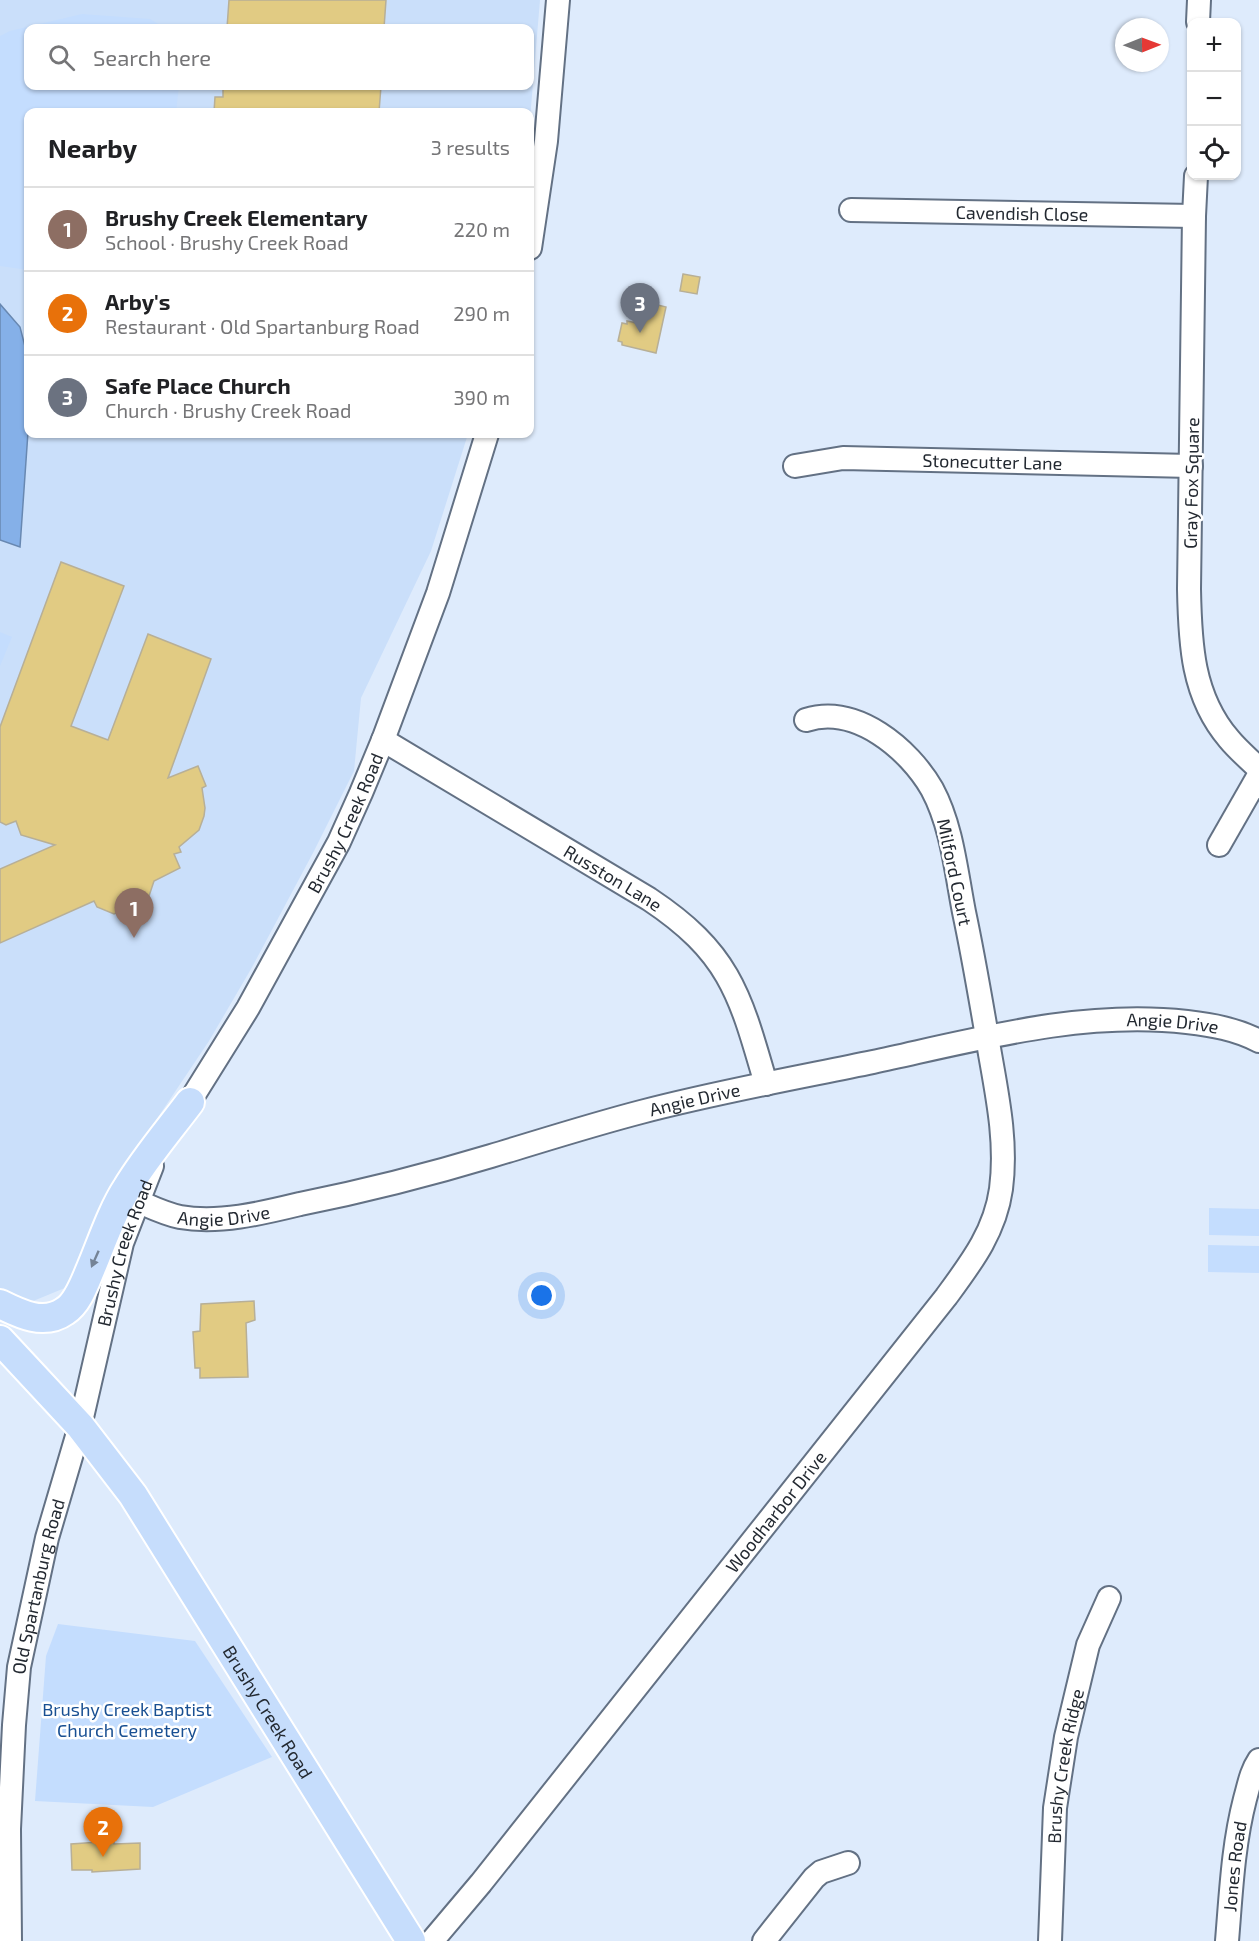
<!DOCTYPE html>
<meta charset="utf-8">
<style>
:root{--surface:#fff;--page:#f2f2f2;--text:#202124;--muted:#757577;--line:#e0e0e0;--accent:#ea580c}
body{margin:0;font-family:"Exo 2",sans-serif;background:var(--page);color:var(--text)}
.controls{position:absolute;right:18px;top:18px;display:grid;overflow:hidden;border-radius:12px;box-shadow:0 2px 4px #0004}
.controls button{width:54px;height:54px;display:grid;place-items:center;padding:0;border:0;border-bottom:2px solid var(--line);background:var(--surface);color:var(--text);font:30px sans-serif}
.compass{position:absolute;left:1115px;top:18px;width:54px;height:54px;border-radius:50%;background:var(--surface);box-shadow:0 2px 4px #0004;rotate:89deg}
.you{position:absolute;left:542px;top:1296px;width:21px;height:21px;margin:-15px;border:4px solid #fff;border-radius:50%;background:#1a73e8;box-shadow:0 0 0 9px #1a73e833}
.badge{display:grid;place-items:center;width:39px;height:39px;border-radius:50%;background:var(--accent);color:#fff;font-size:20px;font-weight:700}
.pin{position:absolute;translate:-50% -50px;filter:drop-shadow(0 2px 3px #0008)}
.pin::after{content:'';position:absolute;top:32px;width:21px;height:18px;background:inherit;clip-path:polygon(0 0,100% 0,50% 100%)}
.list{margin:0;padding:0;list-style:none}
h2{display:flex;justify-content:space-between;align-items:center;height:78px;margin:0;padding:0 24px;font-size:26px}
h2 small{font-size:20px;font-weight:400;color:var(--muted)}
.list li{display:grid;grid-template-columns:39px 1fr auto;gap:18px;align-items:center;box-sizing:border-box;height:84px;padding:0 24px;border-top:2px solid var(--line)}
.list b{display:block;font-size:22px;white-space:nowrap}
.list p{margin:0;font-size:20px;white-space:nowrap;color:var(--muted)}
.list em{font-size:20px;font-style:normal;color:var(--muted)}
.icon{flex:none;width:33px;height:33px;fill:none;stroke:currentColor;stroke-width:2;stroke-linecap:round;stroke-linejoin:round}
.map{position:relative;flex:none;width:1259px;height:1941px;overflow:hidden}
.search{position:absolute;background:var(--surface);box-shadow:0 2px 4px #0004;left:24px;top:24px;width:510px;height:66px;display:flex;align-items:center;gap:15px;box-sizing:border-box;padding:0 21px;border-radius:12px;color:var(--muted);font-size:22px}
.panel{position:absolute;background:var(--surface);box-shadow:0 2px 4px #0004;left:24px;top:108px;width:510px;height:330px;border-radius:12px}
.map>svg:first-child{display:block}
.built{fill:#cadffa;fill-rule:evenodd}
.green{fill:#c4ddfe}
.water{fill:#85b0e8;stroke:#6888b1;stroke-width:1.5}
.building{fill:#e1cb83;stroke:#b7af97;stroke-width:1.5}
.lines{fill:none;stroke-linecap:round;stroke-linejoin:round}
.minor-casing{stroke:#637184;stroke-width:26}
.major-casing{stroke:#fff;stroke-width:32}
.minor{stroke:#fff;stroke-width:22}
.major{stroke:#c6ddfc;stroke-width:28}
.oneway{fill:#748396}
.labels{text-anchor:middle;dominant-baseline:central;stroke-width:5;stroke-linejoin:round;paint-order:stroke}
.street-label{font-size:18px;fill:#232931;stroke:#fff}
.park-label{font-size:18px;fill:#184f92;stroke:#fff}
</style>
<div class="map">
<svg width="1259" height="1941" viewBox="0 0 1259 1941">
<rect width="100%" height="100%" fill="#deebfc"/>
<path class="built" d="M0,0H540L530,119V112H28V434H468L431,551L361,698L354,771L314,851L251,969L209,1041L130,1159L77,1283L21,1306L0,1290ZM28,28H530V86H28Z"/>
<g class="green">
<path d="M82,14L150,19L165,28H28V86H179L176,112H28V270L0,266V36L10,31Z"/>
<path d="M0,632L12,637L0,666Z"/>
<path d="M1209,1208L1259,1209V1236L1209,1235Z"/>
<path d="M1208,1245L1259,1246V1273L1208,1272Z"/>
<path d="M58,1624L195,1641L272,1757L153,1807L35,1801L46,1656Z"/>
</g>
<path class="water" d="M0,304L20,327L28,358V432L20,547L0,540Z"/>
<g class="building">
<path d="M229,0H386L384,28H227Z"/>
<path d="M223,86H381L379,112H214L215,97H223Z"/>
<path d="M683,274L700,277L697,294L680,291Z"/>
<path d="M646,302L666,307L656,353L622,345V342L618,341L622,323L627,324V321L641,324Z"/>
<path d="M61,562L124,586L71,726L108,740L148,634L211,659L168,778L198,766L206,786L202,788L205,808L204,816L199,830L179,847L181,852L174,854L180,868L154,881L148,899L114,914L97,907L94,901L0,943V869L55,845L21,835L16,821L6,825L0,822V727Z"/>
<path d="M254,1301L255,1320L246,1323L248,1377L200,1378V1368H195L193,1332L200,1331L201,1304Z"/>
<path d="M114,1841V1844L140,1843V1869L92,1872V1870H72L71,1844Z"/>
</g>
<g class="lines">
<g class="minor-casing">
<g id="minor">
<path d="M1198,22L1199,0"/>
<path d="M1196,176L1194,216L1189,589C1190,643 1192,696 1229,739C1238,750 1249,759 1259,769"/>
<path id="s1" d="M851,210L1194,216"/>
<path d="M530,248L546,141L558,0"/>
<path id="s2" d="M795,466L843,458L1191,466"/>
<path id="s3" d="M383,740L649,899C730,953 740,994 766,1084"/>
<path d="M1219,845L1259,775"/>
<path id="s4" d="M182,1114L248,1008L339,842L361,793L383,740L438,593L487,434"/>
<path id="s5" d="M137,1201C151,1207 165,1214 180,1217C219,1224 263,1213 300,1204C365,1191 428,1175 491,1156C541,1141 591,1125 641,1112C717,1092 795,1078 873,1062C975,1040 1081,1010 1187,1022C1212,1025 1236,1029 1259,1041"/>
<path id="s6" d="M10,1941L9,1829L14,1725L19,1667L47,1538L80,1426L122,1243L152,1166"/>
<path id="s7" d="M432,1941L481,1883L946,1297C971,1263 995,1232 1001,1189C1007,1144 998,1099 990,1054C982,1007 974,959 964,912C956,871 952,826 932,789C909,749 856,704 806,720"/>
<path d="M764,1941L814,1878L821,1872L848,1863"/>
<path id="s8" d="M1050,1941L1055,1808L1066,1737L1088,1645L1109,1598"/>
<path id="s9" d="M1227,1941C1231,1893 1233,1845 1245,1799C1249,1785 1251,1772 1259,1760"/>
</g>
</g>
<g class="major-casing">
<g id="major">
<path d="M0,1304C20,1314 44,1326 65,1311C78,1303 85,1282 91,1268C102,1242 112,1211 127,1188C145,1158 169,1130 190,1102"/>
<path id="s10" d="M0,1340L80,1426L133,1495L411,1941"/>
</g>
</g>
<use href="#minor" class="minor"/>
<use href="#major" class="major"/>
</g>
<defs><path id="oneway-solid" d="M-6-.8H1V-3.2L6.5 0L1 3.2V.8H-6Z" transform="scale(1.5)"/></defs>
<use class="oneway" href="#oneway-solid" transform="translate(95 1259) rotate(114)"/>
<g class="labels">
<g class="street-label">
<text stroke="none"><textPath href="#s1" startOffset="171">Cavendish Close</textPath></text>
<text stroke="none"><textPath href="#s2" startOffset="198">Stonecutter Lane</textPath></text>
<text transform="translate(1191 483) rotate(-89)">Gray Fox Square</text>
<text stroke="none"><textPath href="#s4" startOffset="334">Brushy Creek Road</textPath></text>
<text transform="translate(955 872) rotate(78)">Milford Court</text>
<text stroke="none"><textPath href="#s3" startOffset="268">Russton Lane</textPath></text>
<text stroke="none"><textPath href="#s5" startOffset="1062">Angie Drive</textPath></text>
<text stroke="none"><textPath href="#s5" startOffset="576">Angie Drive</textPath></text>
<text stroke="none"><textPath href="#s5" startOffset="90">Angie Drive</textPath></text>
<text stroke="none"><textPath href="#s6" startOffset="702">Brushy Creek Road</textPath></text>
<text stroke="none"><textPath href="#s7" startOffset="550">Woodharbor Drive</textPath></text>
<text stroke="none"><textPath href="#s6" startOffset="357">Old Spartanburg Road</textPath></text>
<text stroke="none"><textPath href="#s10" startOffset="460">Brushy Creek Road</textPath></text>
<text stroke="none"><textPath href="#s8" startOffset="176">Brushy Creek Ridge</textPath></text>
<text stroke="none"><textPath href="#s9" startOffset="75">Jones Road</textPath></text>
</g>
<g class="park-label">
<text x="127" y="1709">Brushy Creek Baptist<tspan x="127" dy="21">Church Cemetery</tspan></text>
</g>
</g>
</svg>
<div class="controls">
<button>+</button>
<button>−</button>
<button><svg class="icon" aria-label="locate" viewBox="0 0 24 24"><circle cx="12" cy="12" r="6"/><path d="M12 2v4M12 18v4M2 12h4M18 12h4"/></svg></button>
</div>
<svg class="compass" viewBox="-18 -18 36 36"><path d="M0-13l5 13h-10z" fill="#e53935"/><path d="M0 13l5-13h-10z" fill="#757577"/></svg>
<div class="you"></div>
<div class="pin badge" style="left:134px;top:938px;background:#8d6e63">1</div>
<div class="pin badge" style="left:103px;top:1857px;background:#e8710a">2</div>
<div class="pin badge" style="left:640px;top:333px;background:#6b7280">3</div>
<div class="search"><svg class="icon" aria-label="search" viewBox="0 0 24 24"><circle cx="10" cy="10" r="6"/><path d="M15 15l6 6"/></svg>Search here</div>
<section class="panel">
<h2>Nearby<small>3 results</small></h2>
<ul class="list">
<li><span class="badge" style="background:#8d6e63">1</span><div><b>Brushy Creek Elementary</b><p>School · Brushy Creek Road</p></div><em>220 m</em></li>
<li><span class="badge" style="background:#e8710a">2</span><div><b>Arby's</b><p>Restaurant · Old Spartanburg Road</p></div><em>290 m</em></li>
<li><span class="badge" style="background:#6b7280">3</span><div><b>Safe Place Church</b><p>Church · Brushy Creek Road</p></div><em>390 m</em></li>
</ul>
</section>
</div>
